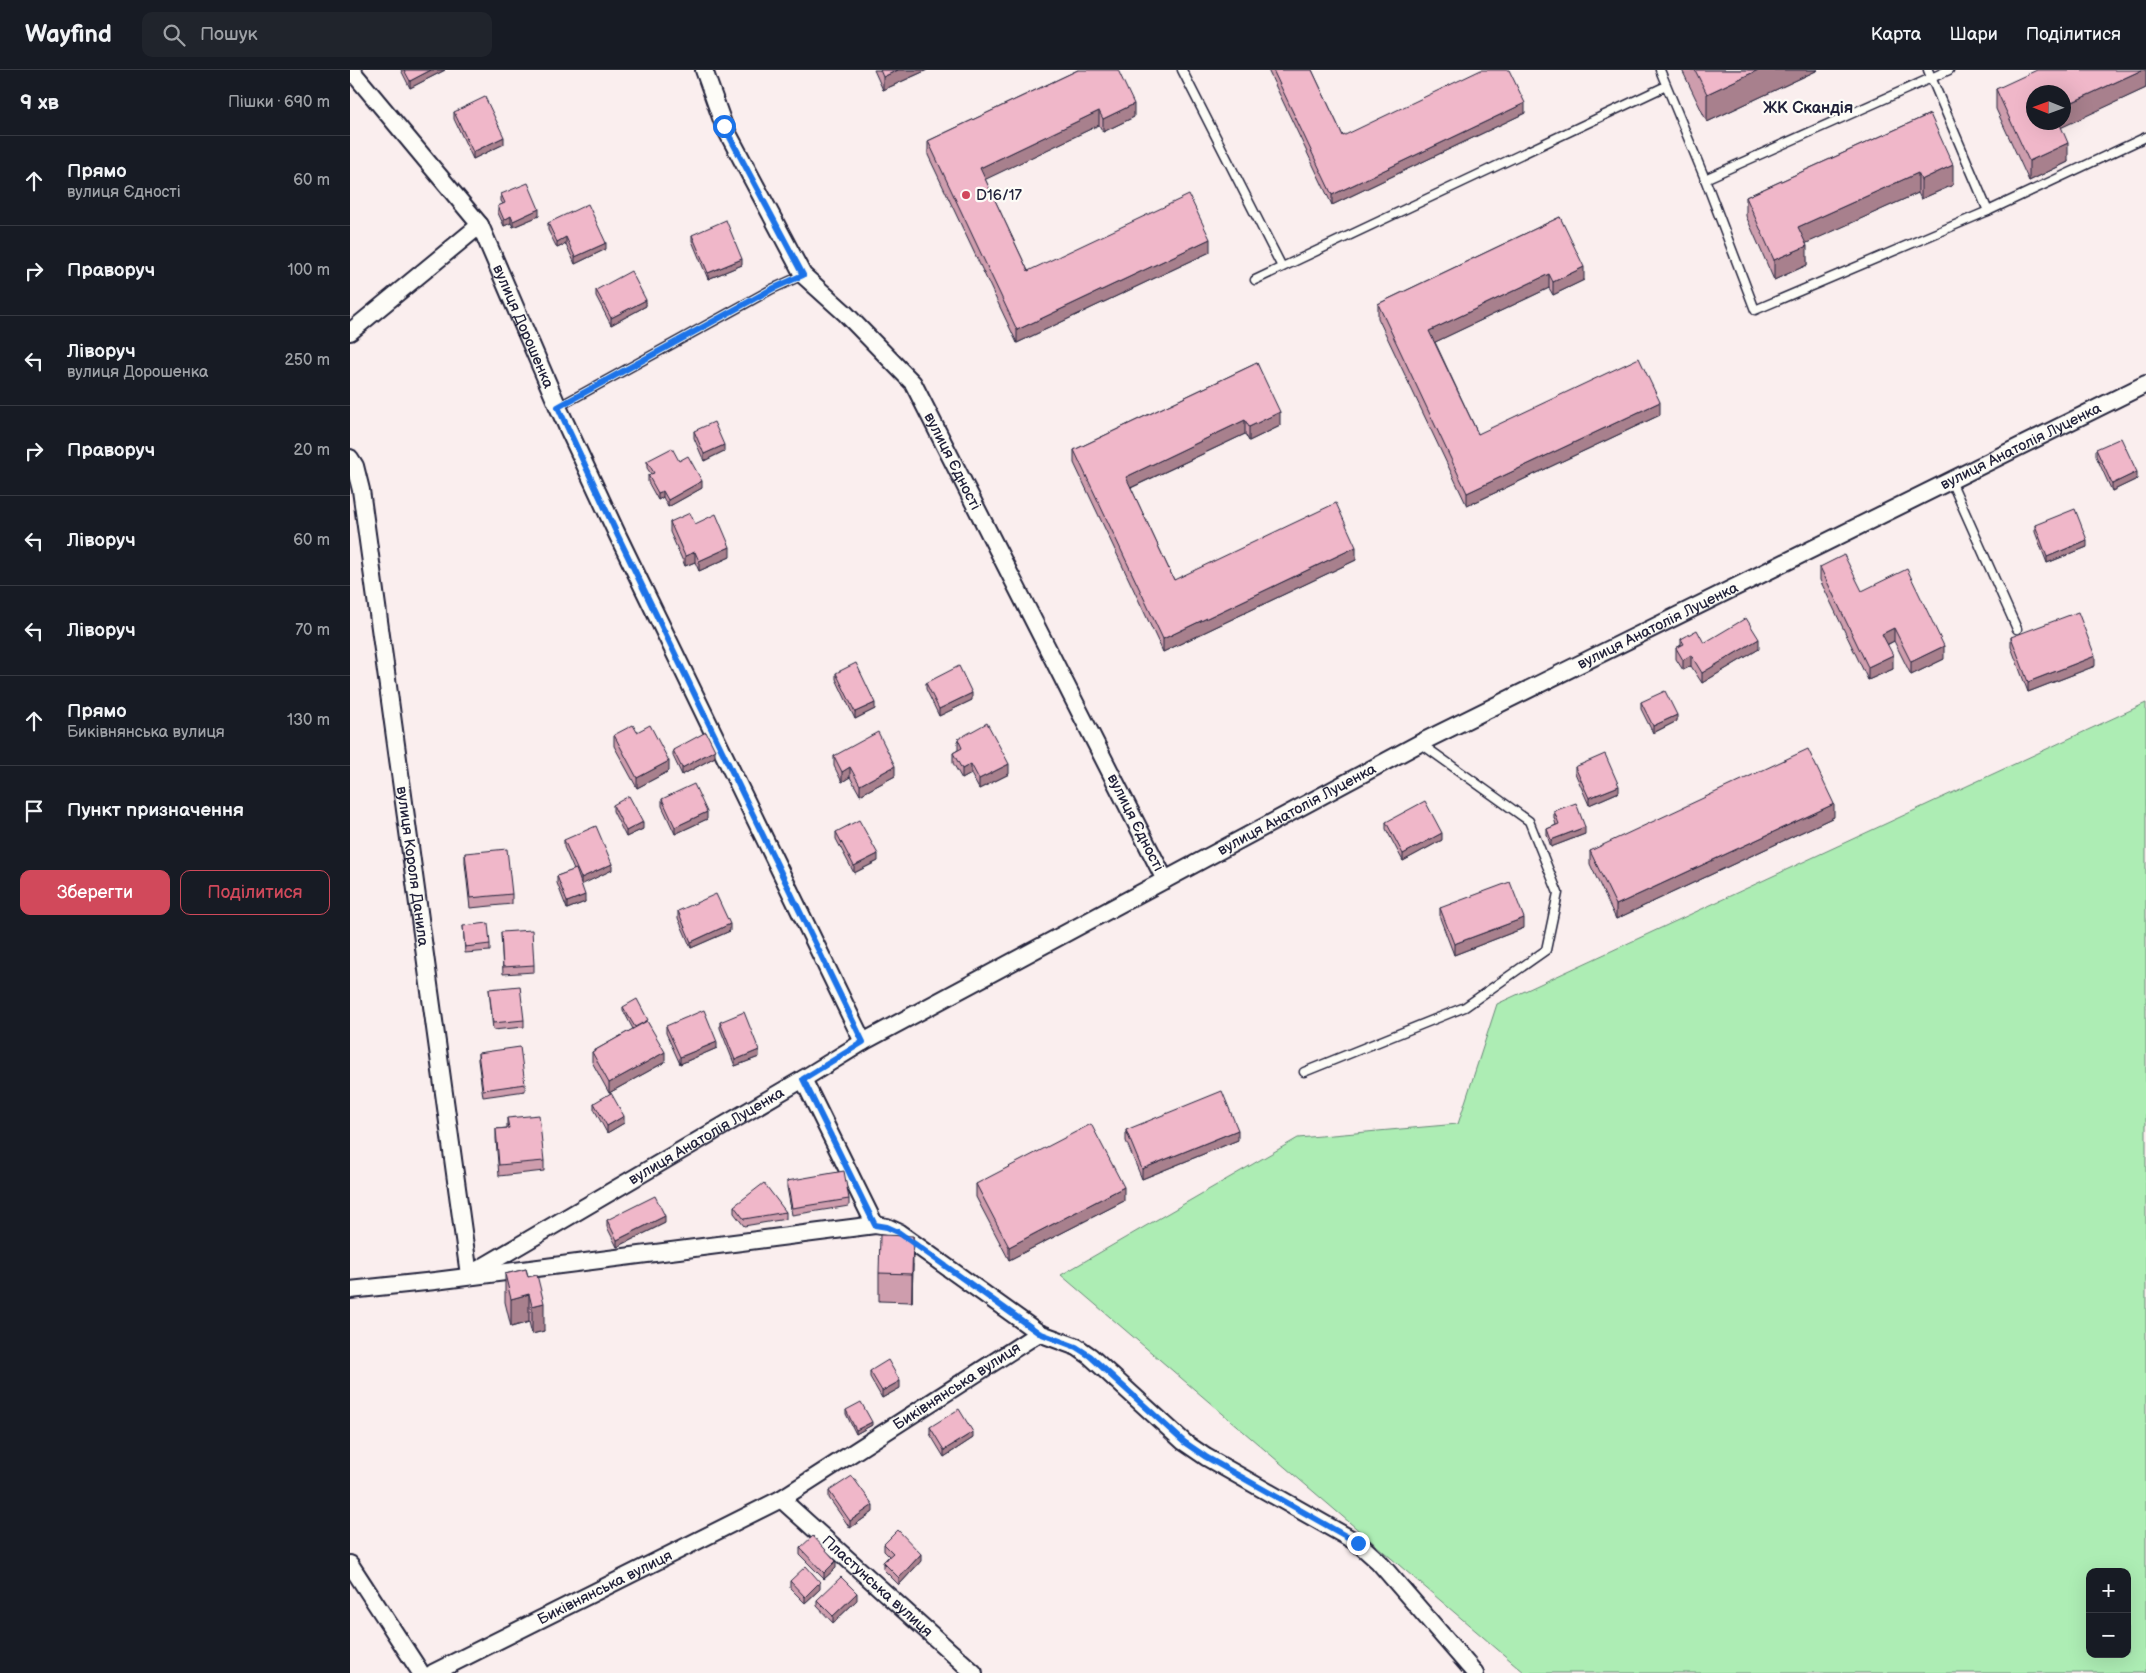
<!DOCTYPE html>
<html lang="uk">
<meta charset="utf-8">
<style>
:root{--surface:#171b24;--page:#20242c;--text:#f1f3f6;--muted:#9ea1a6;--line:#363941;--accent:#d1495b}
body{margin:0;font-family:"Balsamiq Sans",sans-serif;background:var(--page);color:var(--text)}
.controls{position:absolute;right:15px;bottom:15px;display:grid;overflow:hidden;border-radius:10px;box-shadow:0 5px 20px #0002}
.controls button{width:45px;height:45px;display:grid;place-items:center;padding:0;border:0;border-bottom:1px solid var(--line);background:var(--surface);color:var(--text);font:25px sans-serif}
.compass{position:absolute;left:1676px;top:15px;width:45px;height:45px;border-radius:50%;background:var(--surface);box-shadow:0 5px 20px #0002;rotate:271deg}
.stop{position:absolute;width:15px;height:15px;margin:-11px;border:4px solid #1a73e8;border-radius:50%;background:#fff}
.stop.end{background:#1a73e8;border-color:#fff;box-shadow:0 1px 5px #0008}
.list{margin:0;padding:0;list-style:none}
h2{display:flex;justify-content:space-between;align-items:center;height:65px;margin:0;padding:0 20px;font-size:21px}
h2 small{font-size:16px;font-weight:400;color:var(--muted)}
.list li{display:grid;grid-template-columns:32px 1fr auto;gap:15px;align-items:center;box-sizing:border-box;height:90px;padding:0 20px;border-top:1px solid var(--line)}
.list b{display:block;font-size:19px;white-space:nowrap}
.list p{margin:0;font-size:16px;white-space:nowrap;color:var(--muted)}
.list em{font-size:16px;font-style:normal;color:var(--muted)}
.actions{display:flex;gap:10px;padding:15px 20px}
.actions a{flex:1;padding:11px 0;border:1px solid var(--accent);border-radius:10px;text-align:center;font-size:18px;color:var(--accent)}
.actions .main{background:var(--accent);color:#fff}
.icon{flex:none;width:28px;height:28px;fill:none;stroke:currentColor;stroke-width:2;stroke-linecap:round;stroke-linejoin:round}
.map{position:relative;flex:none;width:1796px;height:1603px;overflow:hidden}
header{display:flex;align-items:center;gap:30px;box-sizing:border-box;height:70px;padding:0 25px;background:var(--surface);border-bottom:1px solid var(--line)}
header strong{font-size:24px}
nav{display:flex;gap:28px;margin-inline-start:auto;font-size:18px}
.search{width:350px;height:45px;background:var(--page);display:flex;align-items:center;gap:12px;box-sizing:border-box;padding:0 18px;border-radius:10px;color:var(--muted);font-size:19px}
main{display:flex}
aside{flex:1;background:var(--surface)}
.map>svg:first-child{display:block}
.green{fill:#adedb4;stroke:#688878;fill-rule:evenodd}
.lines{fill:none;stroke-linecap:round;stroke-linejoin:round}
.service-casing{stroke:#22223b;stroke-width:11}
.minor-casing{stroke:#22223b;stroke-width:20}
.service{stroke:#fdfcf7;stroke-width:8}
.minor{stroke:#fdfcf7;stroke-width:16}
.wall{fill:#ce9dad;stroke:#22223b}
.shaded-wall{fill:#a8808d;stroke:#22223b}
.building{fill:#f0b7c9;stroke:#22223b}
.route{stroke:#1a73e8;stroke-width:6}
.poi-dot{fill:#d1495b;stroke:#fdfcf7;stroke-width:2}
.labels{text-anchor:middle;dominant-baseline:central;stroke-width:4.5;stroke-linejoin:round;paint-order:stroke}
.poi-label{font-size:15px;fill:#22223b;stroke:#fdfcf7;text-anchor:start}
.street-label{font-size:15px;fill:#22223b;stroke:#fdfcf7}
.neighbourhood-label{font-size:16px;font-weight:bold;fill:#22223b;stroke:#fdfcf7}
</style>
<header>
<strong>Wayfind</strong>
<div class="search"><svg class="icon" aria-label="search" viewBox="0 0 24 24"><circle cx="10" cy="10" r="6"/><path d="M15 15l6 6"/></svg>Пошук</div>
<nav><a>Карта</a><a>Шари</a><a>Поділитися</a></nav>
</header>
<main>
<aside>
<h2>9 хв<small>Пішки · 690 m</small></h2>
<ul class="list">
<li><svg class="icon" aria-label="ahead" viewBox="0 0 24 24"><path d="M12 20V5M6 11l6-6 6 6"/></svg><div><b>Прямо</b><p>вулиця Єдності</p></div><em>60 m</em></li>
<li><svg class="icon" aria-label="right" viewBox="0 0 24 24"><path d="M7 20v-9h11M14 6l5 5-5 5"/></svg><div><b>Праворуч</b></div><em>100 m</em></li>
<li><svg class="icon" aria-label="left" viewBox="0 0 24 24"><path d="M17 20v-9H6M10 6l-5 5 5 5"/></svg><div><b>Ліворуч</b><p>вулиця Дорошенка</p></div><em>250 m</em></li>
<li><svg class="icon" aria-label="right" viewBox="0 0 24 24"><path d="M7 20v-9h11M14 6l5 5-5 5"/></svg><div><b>Праворуч</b></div><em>20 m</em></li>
<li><svg class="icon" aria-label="left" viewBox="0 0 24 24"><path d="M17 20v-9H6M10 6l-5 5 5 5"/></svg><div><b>Ліворуч</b></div><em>60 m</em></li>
<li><svg class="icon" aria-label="left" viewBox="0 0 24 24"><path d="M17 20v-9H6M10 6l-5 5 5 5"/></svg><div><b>Ліворуч</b></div><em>70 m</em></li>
<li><svg class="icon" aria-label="ahead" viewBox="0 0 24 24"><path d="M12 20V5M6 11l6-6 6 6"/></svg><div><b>Прямо</b><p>Биківнянська вулиця</p></div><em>130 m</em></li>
<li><svg class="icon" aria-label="arrive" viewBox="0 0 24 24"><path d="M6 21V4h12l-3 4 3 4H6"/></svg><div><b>Пункт призначення</b></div></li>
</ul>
<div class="actions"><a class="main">Зберегти</a><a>Поділитися</a></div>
</aside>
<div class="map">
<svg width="1796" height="1603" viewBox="0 0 1796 1603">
<rect width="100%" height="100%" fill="#faeeee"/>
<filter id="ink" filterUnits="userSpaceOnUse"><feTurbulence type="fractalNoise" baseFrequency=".02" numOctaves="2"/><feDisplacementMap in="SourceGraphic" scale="10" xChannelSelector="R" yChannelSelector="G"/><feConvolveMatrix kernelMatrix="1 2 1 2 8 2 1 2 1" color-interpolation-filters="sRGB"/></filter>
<g filter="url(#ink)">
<path class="green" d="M1796,633V1603H1175L711,1205L948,1068L1108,1054L1147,934ZM1740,1502H1777V1584H1740Z"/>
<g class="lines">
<g class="service-casing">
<g id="service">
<path d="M832,0L932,197"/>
<path d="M1310,0L1355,109L1405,240L1638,141L1796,67"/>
<path d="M1578,0L1638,141"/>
<path d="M1355,109L1599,0"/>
<path d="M905,210L1316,16"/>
<path d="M208,337L422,219L453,205"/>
<path d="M1601,411L1667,559"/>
<path d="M954,1002L1115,937L1196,880L1208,823L1179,751L1070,673"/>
</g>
</g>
<g class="minor-casing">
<g id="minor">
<path id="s1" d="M1,0L130,155L208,337L268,466L513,972"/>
<path id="s2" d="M354,0L374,56L453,205L495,243L563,313L815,810"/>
<path d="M0,262L130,155"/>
<path id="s3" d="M0,388L5,396L11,420L119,1205"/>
<path d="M453,1009L525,1155"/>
<path id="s4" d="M119,1205L453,1009L513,972L1070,673L1796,314"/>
<path d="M0,1220L85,1211L525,1155L537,1157L548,1162L689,1263L727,1277L740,1286L834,1372L856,1387L1008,1473L1028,1491L1125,1603"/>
<path id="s5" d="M431,1429L624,1603"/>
<path d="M0,1494L71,1603"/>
<path id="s6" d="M83,1603L431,1429L689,1263"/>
</g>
</g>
<use href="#service" class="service"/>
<use href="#minor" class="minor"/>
</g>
<g class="wall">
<path d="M51,0H95L60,18Z"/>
<path d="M524,0H577L533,20Z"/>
<path d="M728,0L784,47L753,62L749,55L635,109L678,201L860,182L667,273L578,85V71Z"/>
<path d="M918,0H962L993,66L1175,43L982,135Z"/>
<path d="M1332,0H1468L1357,52Z"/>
<path d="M1796,0V18L1711,57L1718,92L1679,111L1646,39V19Z"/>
<path d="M104,42L154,74L123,89L104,49Z"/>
<path d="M1580,44L1603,115L1571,129L1568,123L1456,173L1457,195L1424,210L1396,146V127Z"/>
<path d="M151,124L189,146L163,157L161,153L154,156L148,143V136L153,134L151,131Z"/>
<path d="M1210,147L1234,210L1203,225L1199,218L1085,272L1128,364L1310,345L1117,436L1028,248V234Z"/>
<path d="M198,153L256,179L225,194L216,174L207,178L198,160Z"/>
<path d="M342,165L392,195L358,209L342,171Z"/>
<path d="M246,220L296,236L261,255L246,226Z"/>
<path d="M907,293L930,356L899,371L895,364L781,418L824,510L1006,490L813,582L724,393V380Z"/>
<path d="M344,361L374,381L354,391L344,368Z"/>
<path d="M1746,379L1787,409L1762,421L1746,386Z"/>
<path d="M297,391H329L352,418L318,437L313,427L308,430L298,412V405L301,404L297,398Z"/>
<path d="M320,452L345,454L380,487L349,501L345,492L335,496L320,462Z"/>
<path d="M1685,455L1737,477L1697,493L1685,462Z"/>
<path d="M1470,497L1512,521L1594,589L1561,605L1544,571L1537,575L1543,599L1518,610L1470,510Z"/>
<path d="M1661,567L1745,596L1678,622L1661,577Z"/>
<path d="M1331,569L1354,573L1409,579L1352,613L1341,596L1333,600L1326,589V578L1331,575Z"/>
<path d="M486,603L525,639L505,649L486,609Z"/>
<path d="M576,613L622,630L589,646L576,619Z"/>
<path d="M1291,632L1327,651L1303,663L1291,639Z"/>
<path d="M287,662L319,701L287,718L264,676V665Z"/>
<path d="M608,669L659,704L629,719L621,704L612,709L603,693V683L608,680Z"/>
<path d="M323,680L365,687L332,705L323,686Z"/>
<path d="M484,686L545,706L510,725L500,707L492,712L484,696Z"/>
<path d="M1225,697L1269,722L1239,735L1225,703Z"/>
<path d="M312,729L357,749L325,764L312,736Z"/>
<path d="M263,735L293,759L276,767L263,741Z"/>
<path d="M1204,741L1235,764L1201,777L1197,765V759L1206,755L1204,748Z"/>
<path d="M1484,747L1266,849L1240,794V781Z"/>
<path d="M1036,752L1092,770L1053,791L1036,759Z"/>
<path d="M486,762L528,791L504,803L486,769Z"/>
<path d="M214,770L262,800L231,814L235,832L217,839L207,813V806L224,800L214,777Z"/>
<path d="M115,783L162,824V834L120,838L115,793Z"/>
<path d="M1090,838L1174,858L1104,885L1090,848Z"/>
<path d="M328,841L380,861L341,878L328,848Z"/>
<path d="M113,856L140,874V881L115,883Z"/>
<path d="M151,862L184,895V902L153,904Z"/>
<path d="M139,919L174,950V957L143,960Z"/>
<path d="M273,937L298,953L315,992L259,1023L242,992V982L283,959L273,940Z"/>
<path d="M370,952L409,987L385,996L370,958Z"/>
<path d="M316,956L367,978L330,994L316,963Z"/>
<path d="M128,983L175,1014V1021L133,1027L128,990Z"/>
<path d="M244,1033L274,1053L257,1063L244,1039Z"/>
<path d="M157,1048L194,1091V1101L149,1106L146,1069V1059L157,1058Z"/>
<path d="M776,1060L888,1070L792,1109L776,1071Z"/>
<path d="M437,1111L499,1129V1136L442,1145L437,1117Z"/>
<path d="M626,1114L774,1131L659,1190L626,1127Z"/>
<path d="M384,1136L436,1142V1149L394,1156L384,1143Z"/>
<path d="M257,1150L315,1153L267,1177L257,1157Z"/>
<path d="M563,1194L562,1232L529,1231V1203Z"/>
<path d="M176,1199L194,1261L182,1264L179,1252L161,1257L155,1232V1204Z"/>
<path d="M520,1301L550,1318L532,1328L520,1307Z"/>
<path d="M496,1340L522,1355L506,1364L496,1344Z"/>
<path d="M580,1357L623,1368L594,1387L580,1364Z"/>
<path d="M479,1421L523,1442L500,1458L479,1428Z"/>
<path d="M534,1474L571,1491L549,1515L533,1499V1492L539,1486L534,1481Z"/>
<path d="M450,1478L486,1498L474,1509L450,1485Z"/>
<path d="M440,1511L470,1519L455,1533L440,1518Z"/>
<path d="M467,1530H507L483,1553L467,1536Z"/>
</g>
<g class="shaded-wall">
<path d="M81,0H95L60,18V11Z"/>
<path d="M548,0H577L533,20V7Z"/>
<path d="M1408,0H1468L1357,52V24Z"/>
<path d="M1792,0H1796V18L1704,61V52H1714V36Z"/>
<path d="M1175,33V43L982,135V125Z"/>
<path d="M784,34V47L753,62V49Z"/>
<path d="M749,41V55L630,112V98Z"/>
<path d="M154,67V74L123,89V82Z"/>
<path d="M1718,73V92L1679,111V91Z"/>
<path d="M1603,95V115L1571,129V110Z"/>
<path d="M1568,103V123L1448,177V157Z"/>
<path d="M189,139V146L163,157V151Z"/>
<path d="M161,146V153L154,156V150Z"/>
<path d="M216,167V174L207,178V172Z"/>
<path d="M860,169V182L667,273V260Z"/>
<path d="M256,173V179L225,194V187Z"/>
<path d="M1457,176V195L1424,210V190Z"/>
<path d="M392,189V195L358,209V203Z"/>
<path d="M1234,197V210L1203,225V212Z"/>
<path d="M1199,204V218L1079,275V261Z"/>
<path d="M296,230V236L261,255V248Z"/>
<path d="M1310,332V345L1117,436V423Z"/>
<path d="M930,342V356L899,371V357Z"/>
<path d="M895,350V364L776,420V407Z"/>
<path d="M374,375V381L354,391V384Z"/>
<path d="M1787,402V409L1762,421V414Z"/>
<path d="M352,411V418L318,437V430Z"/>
<path d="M313,421V427L308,430V423Z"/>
<path d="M1737,470V477L1697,493V487Z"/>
<path d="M380,477V487L349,501V491Z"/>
<path d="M1006,477V490L813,582V569Z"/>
<path d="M345,482V492L335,496V486Z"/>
<path d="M1544,558V571L1532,577V564Z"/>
<path d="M1409,569V579L1352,613V603Z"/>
<path d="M1594,576V589L1561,605V592Z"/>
<path d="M1341,585V596L1333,600V590Z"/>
<path d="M1543,585V599L1518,610V597Z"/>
<path d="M1745,586V596L1678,622V612Z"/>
<path d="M622,623V630L589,646V639Z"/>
<path d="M525,633V639L505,649V642Z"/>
<path d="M1327,645V651L1303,663V656Z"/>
<path d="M365,680V687L332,705V698Z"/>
<path d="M319,691V701L287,718V708Z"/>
<path d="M621,694V704L612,709V699Z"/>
<path d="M659,694V704L629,719V709Z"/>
<path d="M545,696V706L510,725V715Z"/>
<path d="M500,697V707L492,712V702Z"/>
<path d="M1269,716V722L1239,735V728Z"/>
<path d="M1484,734V747L1266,849V835Z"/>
<path d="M357,742V749L325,764V757Z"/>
<path d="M293,752V759L276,767V761Z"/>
<path d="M1235,757V764L1201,777V770Z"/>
<path d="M1092,763V770L1053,791V784Z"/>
<path d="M528,784V791L504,803V796Z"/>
<path d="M262,794V800L231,815V808Z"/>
<path d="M235,825V832L217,839V832Z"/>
<path d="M1174,848V858L1104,885V874Z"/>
<path d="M380,854V861L341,878V872Z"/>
<path d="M367,972V978L330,994V987Z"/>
<path d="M409,980V987L385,996V990Z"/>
<path d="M315,982V992L259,1023V1013Z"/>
<path d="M274,1046V1053L257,1063V1056Z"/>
<path d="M888,1060V1070L792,1109V1099Z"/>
<path d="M774,1117V1131L659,1190V1177Z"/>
<path d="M315,1146V1153L267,1177V1170Z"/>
<path d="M563,1166V1194L562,1232V1204Z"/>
<path d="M179,1224V1252L161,1257V1229Z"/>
<path d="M194,1233V1261L182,1264V1236Z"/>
<path d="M550,1311V1318L532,1328V1321Z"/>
<path d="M522,1352V1355L506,1364V1360Z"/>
<path d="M623,1362V1368L594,1387V1380Z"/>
<path d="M523,1435V1442L500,1458V1451Z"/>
<path d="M571,1484V1491L549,1515V1508Z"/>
<path d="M486,1491V1498L474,1509V1503Z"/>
<path d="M470,1512V1519L455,1533V1527Z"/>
<path d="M507,1523V1530L483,1553V1546Z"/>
</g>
<g class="building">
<path d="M54,0H81L60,11Z"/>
<path d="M530,0H548L533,7Z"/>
<path d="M728,0H768L784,34L753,49L749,41L630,98L678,201L839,125L860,169L667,260L578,71Z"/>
<path d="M923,0H962L993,66L1131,0H1159L1175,33L982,125Z"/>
<path d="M1345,0H1408L1357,24Z"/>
<path d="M1687,0H1792L1714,36V22H1684V52H1709L1718,73L1679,91L1646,19Z"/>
<path d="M135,27L154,67L123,82L104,42Z"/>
<path d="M1580,44L1603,95L1571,110L1568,103L1448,157L1457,176L1424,190L1396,127Z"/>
<path d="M178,113L189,139L163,151L161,146L154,150L148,136L155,133L151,124Z"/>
<path d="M238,134L256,173L225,187L216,167L207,172L198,153Z"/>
<path d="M1210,147L1234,197L1203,212L1199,204L1079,261L1128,364L1289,288L1310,332L1117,423L1028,234Z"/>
<path d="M376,150L392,189L358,203L342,165Z"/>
<path d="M281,201L296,230L261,248L246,220Z"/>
<path d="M907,293L930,342L899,357L895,350L776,407L824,510L986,433L1006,477L813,569L724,380Z"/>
<path d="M364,352L374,375L354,384L344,361Z"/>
<path d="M1771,368L1787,402L1762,414L1746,379Z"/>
<path d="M322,378L329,391L338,386L352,411L318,430L313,421L308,423L298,405L304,403L297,391Z"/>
<path d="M1725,439L1737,470L1697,487L1685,455Z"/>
<path d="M340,443L345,454L366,444L380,477L349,491L345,482L335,486L320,452Z"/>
<path d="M1494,485L1512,521L1557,499L1594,576L1561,592L1544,558L1532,564L1543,585L1518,597L1470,497Z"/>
<path d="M1728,542L1745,586L1678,612L1661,567Z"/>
<path d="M1396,548L1409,569L1352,603L1341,585L1333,590L1326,578L1334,574L1331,569L1347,560L1354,573Z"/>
<path d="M506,593L525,633L505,642L486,603Z"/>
<path d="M609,596L622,623L589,639L576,613Z"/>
<path d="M1315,621L1327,645L1303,656L1291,632Z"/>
<path d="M637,653L659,694L629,709L621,694L612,699L603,683L612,678L608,669Z"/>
<path d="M283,655L287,662L300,655L319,691L287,708L264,665Z"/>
<path d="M356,662L365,680L332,698L323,680Z"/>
<path d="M528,662L545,696L510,715L500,697L492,702L484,686Z"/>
<path d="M1458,679L1484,734L1266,835L1240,781Z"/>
<path d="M1255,684L1269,716L1239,728L1225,697Z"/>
<path d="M344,714L357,742L325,757L312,729Z"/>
<path d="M279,726L293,752L276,761L263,735Z"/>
<path d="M1075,731L1092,763L1053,784L1036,752Z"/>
<path d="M1226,733L1235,757L1201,770L1197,759L1209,754L1204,741Z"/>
<path d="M509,750L528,784L504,796L486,762Z"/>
<path d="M246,756L262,794L231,808L214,770Z"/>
<path d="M157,779L162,824L120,828L115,783Z"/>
<path d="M226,799L235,825L217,832L207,806Z"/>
<path d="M1160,812L1174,848L1104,874L1090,838Z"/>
<path d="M366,824L380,854L341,872L328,841Z"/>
<path d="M138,853L140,874L115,877L113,856Z"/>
<path d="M182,860L184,895L153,897L151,862Z"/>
<path d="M170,916L174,950L143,953L139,919Z"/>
<path d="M287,929L298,950L285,957L273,937Z"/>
<path d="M354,940L367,972L330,987L316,956Z"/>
<path d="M394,942L409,980L385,990L370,952Z"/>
<path d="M297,951L315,982L259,1013L242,982Z"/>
<path d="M170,977L175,1014L133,1020L128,983Z"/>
<path d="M872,1021L888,1060L792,1099L776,1060Z"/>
<path d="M261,1023L274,1046L257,1056L244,1033Z"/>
<path d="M189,1045L194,1091L149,1095L146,1059L159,1058L157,1048Z"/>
<path d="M741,1054L774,1117L659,1177L626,1114Z"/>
<path d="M494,1101L499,1129L442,1138L437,1111Z"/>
<path d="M414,1113L436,1142L394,1149L384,1136Z"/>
<path d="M305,1126L315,1146L267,1170L257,1150Z"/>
<path d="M530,1165L563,1166L562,1204L529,1203Z"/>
<path d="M176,1199L178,1207L187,1205L194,1233L182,1236L179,1224L161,1229L155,1204Z"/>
<path d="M538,1290L550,1311L532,1321L520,1301Z"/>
<path d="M511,1332L522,1352L506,1360L496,1340Z"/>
<path d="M609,1339L623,1362L594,1380L580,1357Z"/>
<path d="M502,1406L523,1435L500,1451L479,1421Z"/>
<path d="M548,1460L571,1484L549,1508L533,1492L543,1483L534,1474Z"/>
<path d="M463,1466L486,1491L474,1503L450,1478Z"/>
<path d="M456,1496L470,1512L455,1527L440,1511Z"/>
<path d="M491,1507L507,1523L483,1546L467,1530Z"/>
</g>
</g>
<g class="lines" filter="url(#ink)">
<path class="route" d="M374,56L453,205L422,219L208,337L268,466L513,972L453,1009L525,1155L537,1157L548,1162L689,1263L726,1277L740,1286L834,1372L856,1387L1008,1473"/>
</g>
<circle class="poi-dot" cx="616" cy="125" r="5"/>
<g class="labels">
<g class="poi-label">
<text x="626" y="125">D16/17</text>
</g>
<g class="street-label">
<text stroke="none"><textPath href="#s1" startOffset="312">вулиця Дорошенка</textPath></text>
<text stroke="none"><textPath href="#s4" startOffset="1760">вулиця Анатолія Луценка</textPath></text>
<text stroke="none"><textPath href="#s2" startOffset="470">вулиця Єдності</textPath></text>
<text stroke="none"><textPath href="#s4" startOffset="1355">вулиця Анатолія Луценка</textPath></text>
<text stroke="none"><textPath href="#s4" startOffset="950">вулиця Анатолія Луценка</textPath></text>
<text stroke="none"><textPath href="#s2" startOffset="875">вулиця Єдності</textPath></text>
<text stroke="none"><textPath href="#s3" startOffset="414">вулиця Короля Данила</textPath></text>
<text stroke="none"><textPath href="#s4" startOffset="275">вулиця Анатолія Луценка</textPath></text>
<text stroke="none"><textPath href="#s6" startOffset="598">Биківнянська вулиця</textPath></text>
<text stroke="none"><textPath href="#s6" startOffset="192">Биківнянська вулиця</textPath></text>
<text stroke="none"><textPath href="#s5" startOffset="130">Пластунська вулиця</textPath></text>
</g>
<g class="neighbourhood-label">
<text x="1458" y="38">ЖК Скандія</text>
</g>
</g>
</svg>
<div class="controls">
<button>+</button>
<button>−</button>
</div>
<svg class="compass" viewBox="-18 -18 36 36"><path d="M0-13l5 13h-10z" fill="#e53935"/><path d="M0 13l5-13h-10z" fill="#9ea1a6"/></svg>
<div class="stop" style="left:374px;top:56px"></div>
<div class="stop end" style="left:1008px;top:1473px"></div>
</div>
</main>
